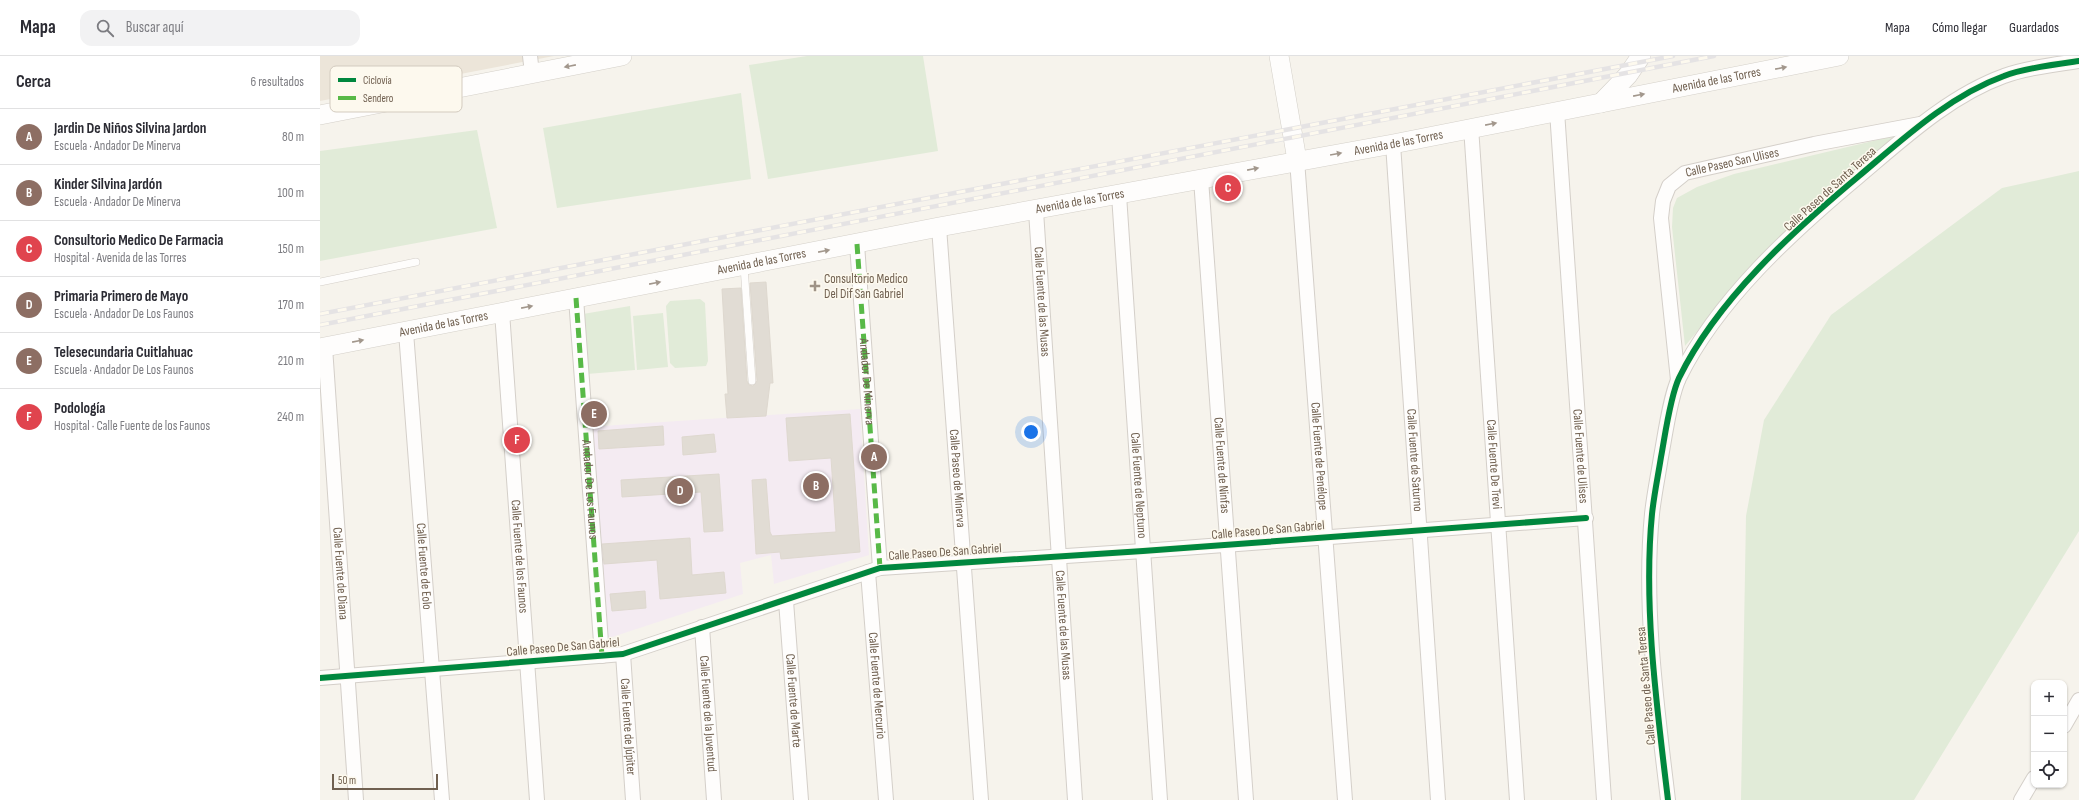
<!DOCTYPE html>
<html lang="es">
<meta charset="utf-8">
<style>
:root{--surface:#fff;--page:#f2f2f3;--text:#2b2b33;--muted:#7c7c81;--line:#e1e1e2;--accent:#111827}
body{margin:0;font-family:"Sofia Sans Condensed",sans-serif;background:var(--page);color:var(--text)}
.controls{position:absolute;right:12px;bottom:12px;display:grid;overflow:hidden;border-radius:8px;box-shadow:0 1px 3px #0004}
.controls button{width:36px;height:36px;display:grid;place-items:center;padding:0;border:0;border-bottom:1px solid var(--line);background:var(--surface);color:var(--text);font:20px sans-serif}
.scale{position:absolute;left:12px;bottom:10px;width:106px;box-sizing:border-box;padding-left:4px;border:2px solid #706050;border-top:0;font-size:11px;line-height:14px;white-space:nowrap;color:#706050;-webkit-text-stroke:3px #fdf9ee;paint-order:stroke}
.you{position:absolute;left:711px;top:376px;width:14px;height:14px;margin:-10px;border:3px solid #fff;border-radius:50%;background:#1a73e8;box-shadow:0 0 0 6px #1a73e833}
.badge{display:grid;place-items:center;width:26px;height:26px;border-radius:50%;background:var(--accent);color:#fff;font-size:13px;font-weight:700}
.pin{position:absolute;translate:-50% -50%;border:2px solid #fff;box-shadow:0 1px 4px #0006}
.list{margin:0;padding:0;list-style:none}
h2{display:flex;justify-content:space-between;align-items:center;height:52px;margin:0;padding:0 16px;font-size:17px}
h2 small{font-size:13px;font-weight:400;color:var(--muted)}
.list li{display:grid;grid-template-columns:26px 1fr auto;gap:12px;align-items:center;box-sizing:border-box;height:56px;padding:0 16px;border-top:1px solid var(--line)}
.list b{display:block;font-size:15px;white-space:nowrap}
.list p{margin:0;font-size:13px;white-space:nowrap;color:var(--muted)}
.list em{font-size:13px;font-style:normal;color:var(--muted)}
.icon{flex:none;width:22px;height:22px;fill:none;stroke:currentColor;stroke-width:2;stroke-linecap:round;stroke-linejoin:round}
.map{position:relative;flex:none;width:1759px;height:744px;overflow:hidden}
header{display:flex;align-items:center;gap:24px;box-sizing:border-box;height:56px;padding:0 20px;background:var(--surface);border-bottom:1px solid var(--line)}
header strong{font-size:19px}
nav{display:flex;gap:22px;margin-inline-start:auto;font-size:14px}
.search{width:280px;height:36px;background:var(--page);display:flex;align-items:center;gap:10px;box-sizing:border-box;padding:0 14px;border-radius:12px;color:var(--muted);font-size:15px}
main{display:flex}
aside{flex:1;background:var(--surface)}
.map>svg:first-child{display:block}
.residential{fill:#ece5d9}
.education{fill:#f4ebf2}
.green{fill:#e1ebd8}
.building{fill:#e1dcd4;stroke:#ded8cf}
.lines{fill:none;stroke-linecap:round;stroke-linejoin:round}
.lane-casing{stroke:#d4cfc9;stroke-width:8}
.street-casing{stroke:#d4cfc9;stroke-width:16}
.secondary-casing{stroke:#d4d0c9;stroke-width:20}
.lane{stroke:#fefdfc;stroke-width:7}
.street{stroke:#fefdfc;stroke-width:14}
.secondary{stroke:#fefdfc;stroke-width:19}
.rail-casing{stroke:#e5e3e4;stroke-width:4.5}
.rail{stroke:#fdf9ee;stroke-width:3;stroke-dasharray:9;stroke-linecap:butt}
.quiet{stroke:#58b947;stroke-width:5;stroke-dasharray:10 5;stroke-linecap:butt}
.cycleway-casing{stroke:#fdf9ee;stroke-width:8}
.cycleway{stroke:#00873e;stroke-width:6}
.oneway{fill:#a2978c}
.poi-dot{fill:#9f9387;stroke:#fdf9ee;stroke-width:1.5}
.labels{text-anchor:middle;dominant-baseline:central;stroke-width:3;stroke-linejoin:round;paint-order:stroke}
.street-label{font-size:13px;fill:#706050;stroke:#fdf9ee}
.poi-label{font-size:13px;fill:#706050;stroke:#fdf9ee;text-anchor:start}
.key{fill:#fdf9ee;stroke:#d3cbbf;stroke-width:1}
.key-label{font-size:11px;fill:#706050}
</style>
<header>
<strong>Mapa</strong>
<div class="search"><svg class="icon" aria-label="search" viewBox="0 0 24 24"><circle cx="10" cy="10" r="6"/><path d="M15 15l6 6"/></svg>Buscar aquí</div>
<nav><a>Mapa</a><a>Cómo llegar</a><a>Guardados</a></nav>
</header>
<main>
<aside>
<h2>Cerca<small>6 resultados</small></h2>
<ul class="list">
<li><span class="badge" style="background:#8d6e63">A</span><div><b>Jardin De Niños Silvina Jardon</b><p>Escuela · Andador De Minerva</p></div><em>80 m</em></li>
<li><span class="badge" style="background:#8d6e63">B</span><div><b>Kinder Silvina Jardón</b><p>Escuela · Andador De Minerva</p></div><em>100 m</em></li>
<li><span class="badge" style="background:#e0444e">C</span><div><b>Consultorio Medico De Farmacia</b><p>Hospital · Avenida de las Torres</p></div><em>150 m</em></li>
<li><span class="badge" style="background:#8d6e63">D</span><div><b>Primaria Primero de Mayo</b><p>Escuela · Andador De Los Faunos</p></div><em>170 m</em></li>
<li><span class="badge" style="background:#8d6e63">E</span><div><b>Telesecundaria Cuitlahuac</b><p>Escuela · Andador De Los Faunos</p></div><em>210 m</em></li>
<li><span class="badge" style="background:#e0444e">F</span><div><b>Podología</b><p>Hospital · Calle Fuente de los Faunos</p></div><em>240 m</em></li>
</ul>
</aside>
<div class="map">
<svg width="1759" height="744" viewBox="0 0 1759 744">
<rect width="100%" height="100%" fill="#f6f3ec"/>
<path class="residential" d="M0,0H234L0,45Z"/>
<path class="education" d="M540,353L549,499L454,528L451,499L420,507L423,538L283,584L268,371Z"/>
<g class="green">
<path d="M487,0H603L618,95L448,123L429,9Z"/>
<path d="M421,37L431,123L237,152L223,72Z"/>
<path d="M157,74L177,172L0,205V95Z"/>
<path d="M1574,80L1414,231L1365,290L1352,171L1353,152L1357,142L1377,131L1414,118Z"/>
<path d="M1759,115V475L1594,744H1421L1426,460L1444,364L1511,259L1682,132Z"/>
<path d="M380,243L385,247L388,305L386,310L355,312L350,307L346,250L350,245Z"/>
<path d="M310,250L315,314L267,318L263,258Z"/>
<path d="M343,257L348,311L317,314L313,260Z"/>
</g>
<g class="building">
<path d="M446,226L453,327H450L446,360L407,362L405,338H408L402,233L421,232L427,325L429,329L433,330L437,325L430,227Z"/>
<path d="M530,358L540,496L461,503L460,496L436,498L432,424L446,423L450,476L452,480L516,476L511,402L469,405L466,362Z"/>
<path d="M343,370L344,389L279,393L278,375Z"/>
<path d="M394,378L396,396L363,399L362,381Z"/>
<path d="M399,418L403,475L384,476L381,436L302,441L301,424Z"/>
<path d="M370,482L372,519L404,516L406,537L340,543L337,504L284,508L282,488Z"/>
<path d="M325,535L326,552L292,555L290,538Z"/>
</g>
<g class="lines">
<g class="lane-casing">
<g id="lane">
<path d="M424,210L432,325"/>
<path d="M0,226L96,206"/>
</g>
</g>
<g class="street-casing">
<g id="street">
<path d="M210,0L212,17"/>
<path id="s1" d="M1237,55L1284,744"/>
<path id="s2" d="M1151,71L1197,744"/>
<path id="s3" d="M1073,88L1118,744"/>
<path id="s4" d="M977,104L1025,744"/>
<path id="s5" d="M881,123L926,744"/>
<path id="s6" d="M799,139L840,744"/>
<path id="s7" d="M716,155L755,744"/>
<path id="s8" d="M619,171L661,744"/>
<path id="s9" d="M537,188L560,512"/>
<path d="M256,242L282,600"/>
<path id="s10" d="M182,256L217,744"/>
<path id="s11" d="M86,276L122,744"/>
<path id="s12" d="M5,291L36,744"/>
<path id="s13" d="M1358,324L1341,162L1343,145L1349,130L1365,117L1494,88L1600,68"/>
<path id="s14" d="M548,516L566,744"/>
<path id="s15" d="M466,545L481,744"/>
<path id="s16" d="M382,571L394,744"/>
<path id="s17" d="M303,598L313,744"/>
<path d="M0,622L303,598L560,512L823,495L1266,462"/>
<path d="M1744,670L1759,644"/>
<path d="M1348,744C1337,652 1323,550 1332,458C1334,439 1338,420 1341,401C1345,380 1350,341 1359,322C1397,244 1473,175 1539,120C1583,83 1629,40 1684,20C1704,12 1737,8 1759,5"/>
<path d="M1701,744L1714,722"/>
</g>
</g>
<g class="secondary-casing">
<g id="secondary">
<path d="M959,0L977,104"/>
<path d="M1281,47L1308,19L1321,0"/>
<path d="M0,59L302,0"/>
<path id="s18" d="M0,292L619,171L1073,88L1519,0"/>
</g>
</g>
<use href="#lane" class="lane"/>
<use href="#street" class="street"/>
<use href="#secondary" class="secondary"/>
<g class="rail-casing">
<g id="rail">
<path d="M0,258L1353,0"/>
<path d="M0,269L1394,0"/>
</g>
</g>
<use href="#rail" class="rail"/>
<g class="quiet">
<path d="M537,188L560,512"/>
<path id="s19" d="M256,242L282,600"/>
</g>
<g class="cycleway-casing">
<g id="cycleway">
<path d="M0,622L303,598L560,512L823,495L1266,462"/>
<path d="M1348,744C1337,652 1323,550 1332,458C1334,439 1338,420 1341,401C1345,380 1350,341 1359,322C1397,244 1473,175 1539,120C1583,83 1629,40 1684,20C1704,12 1737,8 1759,5"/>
</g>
</g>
<use href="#cycleway" class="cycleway"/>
</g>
<defs><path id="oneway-solid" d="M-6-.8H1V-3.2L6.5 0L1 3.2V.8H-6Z"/></defs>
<g class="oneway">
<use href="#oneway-solid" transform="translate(250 10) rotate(169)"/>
<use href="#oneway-solid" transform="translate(1461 12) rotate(-11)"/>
<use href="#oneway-solid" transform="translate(1319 39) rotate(-11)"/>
<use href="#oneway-solid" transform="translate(1171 68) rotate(-11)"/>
<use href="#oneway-solid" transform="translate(1016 98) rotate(-10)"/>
<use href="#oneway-solid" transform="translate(933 113) rotate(-11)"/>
<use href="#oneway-solid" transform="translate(504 195) rotate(-11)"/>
<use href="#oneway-solid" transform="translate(335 227) rotate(-11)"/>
<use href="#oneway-solid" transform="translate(207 251) rotate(-11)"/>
<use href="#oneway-solid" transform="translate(38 285) rotate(-11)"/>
</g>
<path class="poi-dot" d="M493 224h4v4h4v4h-4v4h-4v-4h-4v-4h4z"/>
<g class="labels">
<g class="street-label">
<text stroke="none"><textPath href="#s18" startOffset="1422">Avenida de las Torres</textPath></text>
<text stroke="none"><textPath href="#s18" startOffset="1098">Avenida de las Torres</textPath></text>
<text stroke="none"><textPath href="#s13" startOffset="265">Calle Paseo San Ulises</textPath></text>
<text transform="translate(1510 133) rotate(-42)">Calle Paseo de Santa Teresa</text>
<text stroke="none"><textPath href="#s18" startOffset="774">Avenida de las Torres</textPath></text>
<text stroke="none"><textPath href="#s18" startOffset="450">Avenida de las Torres</textPath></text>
<text stroke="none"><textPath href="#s7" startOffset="91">Calle Fuente de las Musas</textPath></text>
<text stroke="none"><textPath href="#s18" startOffset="126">Avenida de las Torres</textPath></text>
<text stroke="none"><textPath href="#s9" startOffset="138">Andador De Minerva</textPath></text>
<text stroke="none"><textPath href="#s4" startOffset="297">Calle Fuente de Penélope</textPath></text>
<text stroke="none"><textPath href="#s1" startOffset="346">Calle Fuente de Ulises</textPath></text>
<text stroke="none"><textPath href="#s3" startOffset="317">Calle Fuente de Saturno</textPath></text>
<text stroke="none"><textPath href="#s2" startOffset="338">Calle Fuente De Trevi</textPath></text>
<text stroke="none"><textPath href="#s5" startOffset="287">Calle Fuente de Ninfas</textPath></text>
<text stroke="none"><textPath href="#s8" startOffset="252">Calle Paseo de Minerva</textPath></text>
<text stroke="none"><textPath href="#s6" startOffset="291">Calle Fuente de Neptuno</textPath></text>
<text stroke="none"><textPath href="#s19" startOffset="192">Andador De Los Faunos</textPath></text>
<text transform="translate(948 474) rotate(-5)">Calle Paseo De San Gabriel</text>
<text transform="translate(625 496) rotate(-4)">Calle Paseo De San Gabriel</text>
<text stroke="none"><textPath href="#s10" startOffset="245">Calle Fuente de los Faunos</textPath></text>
<text stroke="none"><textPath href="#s11" startOffset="235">Calle Fuente de Eolo</textPath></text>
<text stroke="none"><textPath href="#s12" startOffset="227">Calle Fuente de Diana</textPath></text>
<text stroke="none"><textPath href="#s7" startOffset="415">Calle Fuente de las Musas</textPath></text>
<text transform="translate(243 591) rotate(-5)">Calle Paseo De San Gabriel</text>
<text stroke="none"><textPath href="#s14" startOffset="114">Calle Fuente de Mercurio</textPath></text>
<text transform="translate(1326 630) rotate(-95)">Calle Paseo de Santa Teresa</text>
<text stroke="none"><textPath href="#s15" startOffset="100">Calle Fuente de Marte</textPath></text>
<text stroke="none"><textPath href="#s16" startOffset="87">Calle Fuente de la Juventud</textPath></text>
<text stroke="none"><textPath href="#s17" startOffset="73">Calle Fuente de Júpiter</textPath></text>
</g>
<g class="poi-label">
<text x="504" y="223">Consultorio Medico<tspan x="504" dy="15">Del Dif San Gabriel</tspan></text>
</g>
</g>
<rect x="10" y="10" width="132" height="46" rx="6" class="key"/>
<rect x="18" y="22" width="18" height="4" fill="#00873e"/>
<rect x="18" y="40" width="18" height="4" fill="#58b947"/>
<g class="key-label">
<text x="43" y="28">Ciclovía</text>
<text x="43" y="46">Sendero</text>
</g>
</svg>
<div class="controls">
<button>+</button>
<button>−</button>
<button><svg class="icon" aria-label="locate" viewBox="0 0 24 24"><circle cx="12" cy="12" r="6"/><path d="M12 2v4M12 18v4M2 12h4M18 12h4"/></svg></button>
</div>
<div class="scale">50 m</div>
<div class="you"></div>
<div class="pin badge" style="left:554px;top:401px;background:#8d6e63">A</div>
<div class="pin badge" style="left:496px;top:430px;background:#8d6e63">B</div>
<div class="pin badge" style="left:908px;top:132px;background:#e0444e">C</div>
<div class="pin badge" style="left:360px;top:435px;background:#8d6e63">D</div>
<div class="pin badge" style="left:274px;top:358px;background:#8d6e63">E</div>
<div class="pin badge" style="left:197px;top:384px;background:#e0444e">F</div>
</div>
</main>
